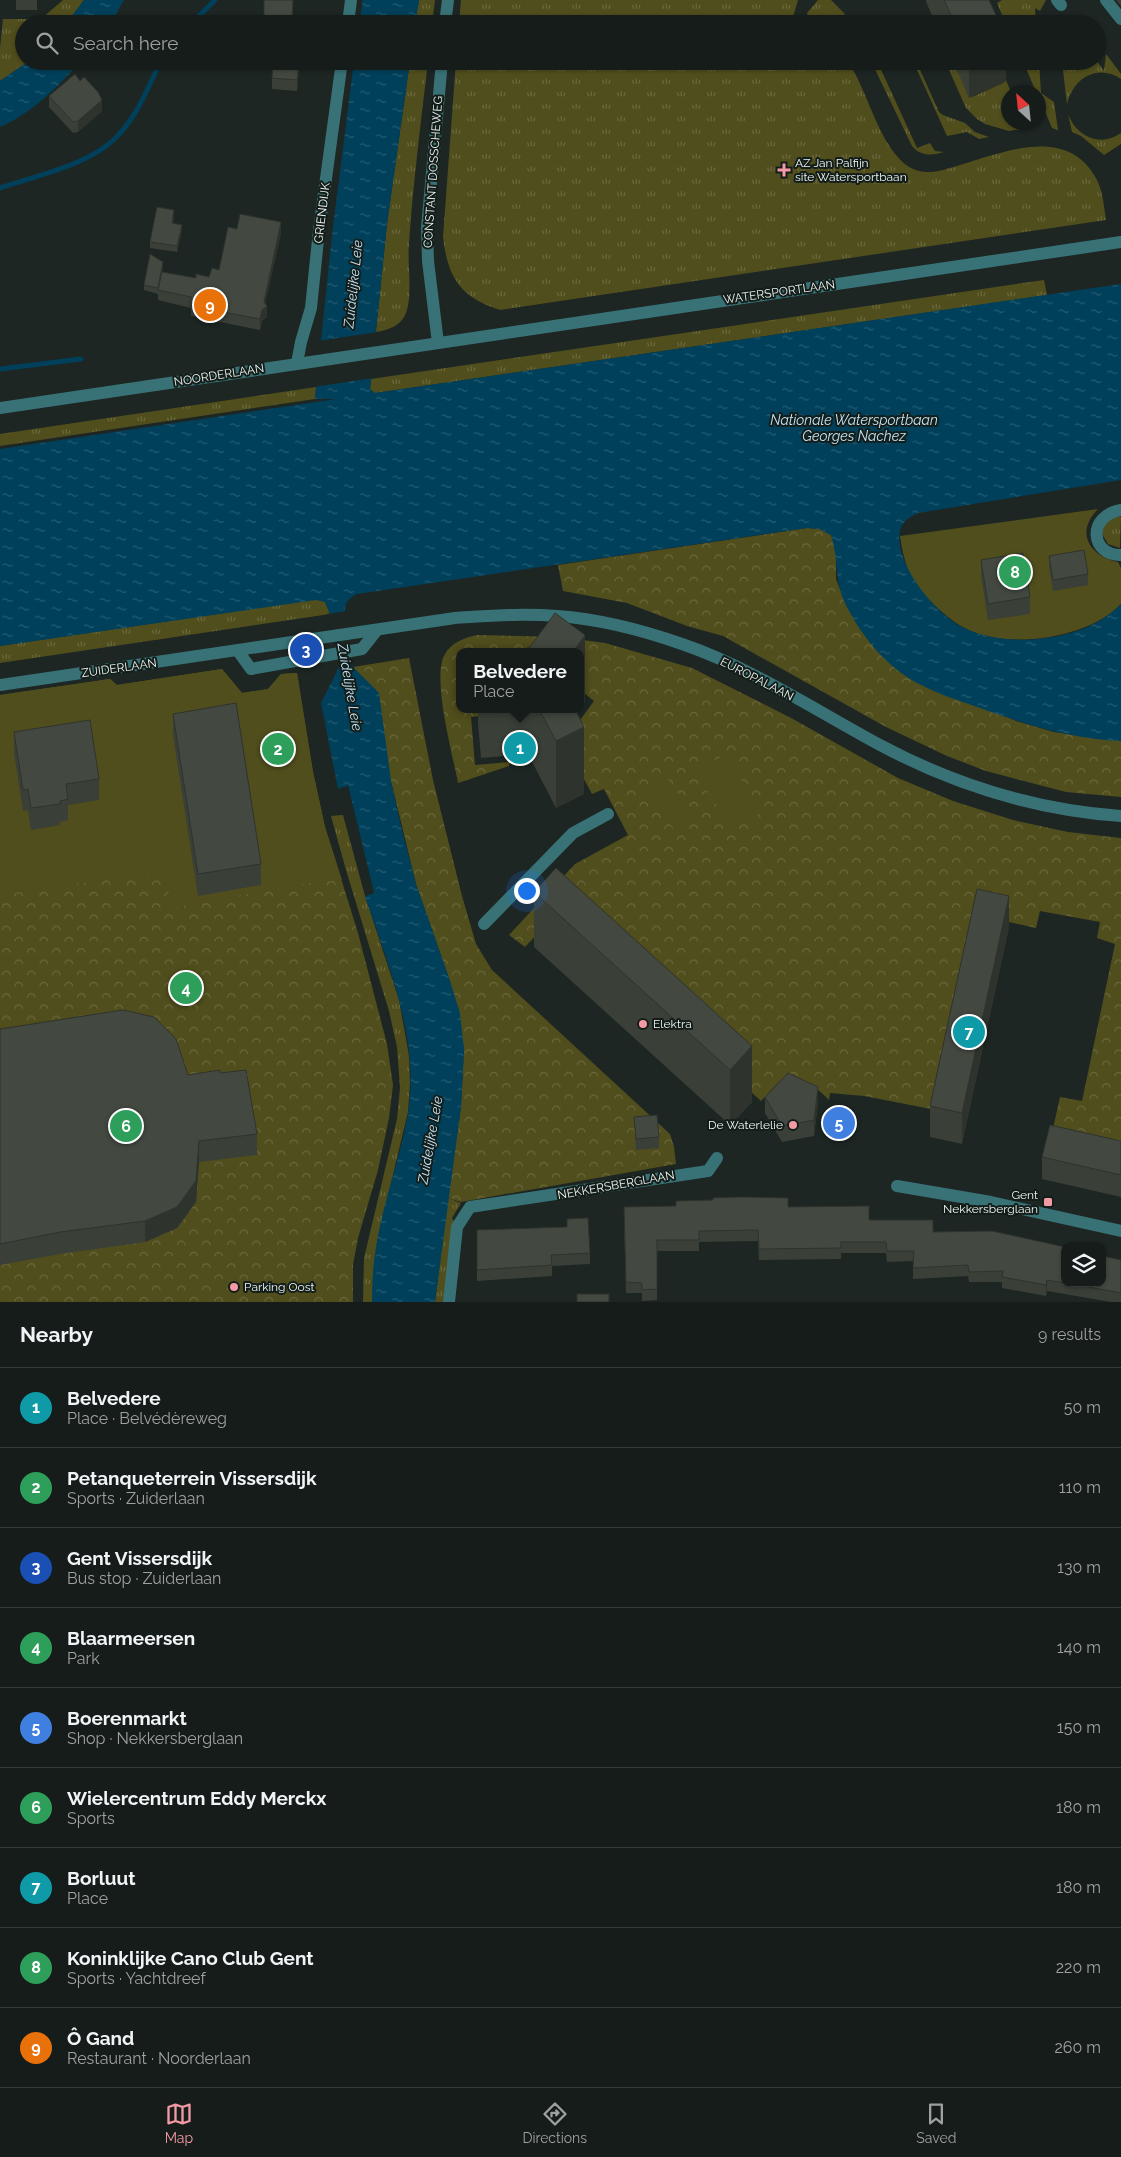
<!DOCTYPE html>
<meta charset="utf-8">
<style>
:root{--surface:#161c1a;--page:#1f2523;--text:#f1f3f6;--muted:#9ea1a2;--line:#353a39;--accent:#f49aa4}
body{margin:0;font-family:Raleway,sans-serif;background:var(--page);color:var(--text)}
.controls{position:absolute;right:15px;bottom:15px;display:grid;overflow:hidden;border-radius:10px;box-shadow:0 1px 4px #0004}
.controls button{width:45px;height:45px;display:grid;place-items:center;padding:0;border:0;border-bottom:1px solid var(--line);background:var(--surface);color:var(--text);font:25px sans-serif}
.compass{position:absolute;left:1001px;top:85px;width:45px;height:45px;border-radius:50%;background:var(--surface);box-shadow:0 1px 4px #0004;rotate:333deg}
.you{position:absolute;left:526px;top:890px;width:18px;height:18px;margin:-12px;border:4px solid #fff;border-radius:50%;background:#1a73e8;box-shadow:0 0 0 8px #1a73e833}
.badge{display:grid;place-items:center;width:32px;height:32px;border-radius:50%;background:var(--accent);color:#fff;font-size:16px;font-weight:700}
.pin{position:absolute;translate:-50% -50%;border:2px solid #fff;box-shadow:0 1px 5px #0006}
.popup{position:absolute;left:456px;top:648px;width:128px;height:65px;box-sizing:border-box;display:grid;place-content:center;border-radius:10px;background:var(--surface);filter:drop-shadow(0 1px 4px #0005);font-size:16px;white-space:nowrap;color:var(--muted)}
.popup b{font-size:19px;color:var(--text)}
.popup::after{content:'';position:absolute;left:50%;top:100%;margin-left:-10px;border:10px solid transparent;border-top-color:var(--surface)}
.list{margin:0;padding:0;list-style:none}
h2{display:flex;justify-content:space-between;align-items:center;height:65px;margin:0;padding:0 20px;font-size:21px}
h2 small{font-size:16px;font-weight:400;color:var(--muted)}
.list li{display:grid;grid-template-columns:32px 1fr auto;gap:15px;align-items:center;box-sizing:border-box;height:80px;padding:0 20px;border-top:1px solid var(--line)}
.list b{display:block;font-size:19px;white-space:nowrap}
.list p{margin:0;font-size:16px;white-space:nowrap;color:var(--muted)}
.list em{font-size:16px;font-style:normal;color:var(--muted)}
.icon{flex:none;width:28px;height:28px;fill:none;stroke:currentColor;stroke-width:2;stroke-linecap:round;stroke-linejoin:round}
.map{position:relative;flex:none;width:1121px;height:1302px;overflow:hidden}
.search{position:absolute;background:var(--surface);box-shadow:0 1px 4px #0004;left:15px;right:15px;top:15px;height:55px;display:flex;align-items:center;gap:12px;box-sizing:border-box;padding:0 18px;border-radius:28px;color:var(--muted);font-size:19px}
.sheet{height:785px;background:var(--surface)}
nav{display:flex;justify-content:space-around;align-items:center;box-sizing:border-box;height:70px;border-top:1px solid var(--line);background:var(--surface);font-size:14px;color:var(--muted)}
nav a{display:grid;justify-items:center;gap:2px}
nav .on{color:var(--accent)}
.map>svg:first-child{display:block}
.grass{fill:url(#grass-tufts)}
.park{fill:url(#park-crowns)}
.garden{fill:#504e1c}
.water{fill:url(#water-ripples)}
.pier{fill:#1d2623}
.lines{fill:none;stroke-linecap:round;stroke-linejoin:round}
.stream{stroke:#00405b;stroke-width:5}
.pedestrian{stroke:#387276;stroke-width:12}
.minor{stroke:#387276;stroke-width:12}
.tertiary{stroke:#387276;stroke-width:12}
.wall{fill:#3a3f38}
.shaded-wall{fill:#2f332e}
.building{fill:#434941;stroke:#2f332e}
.poi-dot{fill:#f49aa4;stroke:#131d19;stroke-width:2}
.labels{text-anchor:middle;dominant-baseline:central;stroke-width:4;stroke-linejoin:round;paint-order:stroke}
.poi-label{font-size:12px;fill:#edf4f1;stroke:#131d19;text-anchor:start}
.street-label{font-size:12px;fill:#edf4f1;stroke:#131d19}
.water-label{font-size:14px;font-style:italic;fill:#c5e4f7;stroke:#131d19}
</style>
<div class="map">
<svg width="1121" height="1302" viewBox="0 0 1121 1302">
<defs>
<pattern id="grass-tufts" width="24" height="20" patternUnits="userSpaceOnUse" patternTransform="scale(1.25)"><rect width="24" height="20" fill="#504e1c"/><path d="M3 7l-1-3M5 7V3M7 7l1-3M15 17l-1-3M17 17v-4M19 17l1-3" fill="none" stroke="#6a683d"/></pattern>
<pattern id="park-crowns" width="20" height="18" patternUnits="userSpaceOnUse" patternTransform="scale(1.25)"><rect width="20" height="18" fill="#504e1c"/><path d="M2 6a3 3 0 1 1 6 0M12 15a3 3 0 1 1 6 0" fill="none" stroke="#6a683d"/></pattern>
<pattern id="water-ripples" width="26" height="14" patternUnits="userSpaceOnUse" patternTransform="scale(1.25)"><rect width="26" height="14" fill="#00405b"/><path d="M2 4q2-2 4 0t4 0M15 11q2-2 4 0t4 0" fill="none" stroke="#265c73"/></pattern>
</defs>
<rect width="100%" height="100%" fill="#1d2623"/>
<g class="grass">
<path d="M63,0H84L66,24H24V61H29L0,81V48L3,19H41Z"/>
<path d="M419,0H435L432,24H415Z"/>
<path d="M461,0H798L793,17L796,24H459Z"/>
<path d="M818,0H831L844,13L849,24H809L807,13Z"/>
<path d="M1002,0H1046L1040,11L1035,8L1036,24H1006L997,3Z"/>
<path d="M1106,54L1121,74V79C1097,63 1072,79 1067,105L1062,61H1097L1104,71Z"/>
<path d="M410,61H428C421,122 413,183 409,244C407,264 413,294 406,313C401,326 388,330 376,332L387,224Z"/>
<path d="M456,61H845C853,67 857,77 861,86C873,112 885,151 909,167C926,177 943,170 960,165C1005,152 1068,124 1097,180C1103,192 1104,207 1106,220L500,310C460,297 448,278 443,237Z"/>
<path d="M871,61H877L917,148L930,143L935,151L944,152C932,156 920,156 912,146Z"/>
<path d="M913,61H916L939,112L943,115L965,123L975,132L989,137L979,139L967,132L947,136Z"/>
<path d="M945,61H953L972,97L1003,83L1005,78L1011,92H1008V122L1024,123L1027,128L1009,131L985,124L977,119L966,108Z"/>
<path d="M1023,61H1039L1041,93L1054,102L1058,130L1052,128L1039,97L1038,92H1036Z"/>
<path d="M1068,114C1076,136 1100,148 1121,133V144L1104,155L1081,136L1072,132Z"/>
<path d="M1044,280L1047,295L375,393L370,389L371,379Z"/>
<path d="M316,387L315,399L0,446V434Z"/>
<path d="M1116,516L1121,517L1120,548L1108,544L1102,534L1105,522Z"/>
<path d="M316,599L325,602L330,614L0,663V646Z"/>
<path d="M343,815L365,896L399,1000L409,1056L410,1083L408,1112L377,1241L372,1302H363L364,1258L397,1119L400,1088L397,1047L389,1011L346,870L331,816Z"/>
<path d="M448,1198L461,1203L452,1218L455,1223L444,1302H435Z"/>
</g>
<g class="park">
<path d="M807,528L820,529L831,535L836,550V579L846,605L860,628L883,657L1016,721L1054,732L1121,741V797L1066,792L986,771L947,756L886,727L723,636L687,626L627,603L563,591L558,565Z"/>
<path d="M477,635L560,637L605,643L692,668L793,719L898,778L953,801L1013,820L1068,832L1121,838V1148L1052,1133L1060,1097L1082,1101L1115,944L1097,938L1100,922L1040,911L1036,928L973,914L931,1109L864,1096L830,1093L829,1100C812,1082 802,1081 778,1083L761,1101L556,914L525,947L509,935L575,864L628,835L604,789L592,794L564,742L594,701L580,690V652H460V709H525L519,712L471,717L475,765L510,762L509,766L458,783C453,755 431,677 445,654C452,642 464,638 477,635Z"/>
<path d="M409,658L433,780L462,896L476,944L492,970L670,1134L674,1147L676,1164L461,1202L448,1198L461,1107L464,1049L450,981L416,884L391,781L353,667Z"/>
<path d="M222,669L242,693L268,689L281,674L297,673L313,772L325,827L358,933L387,1044L393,1085L389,1118L378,1170L358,1238L353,1265V1302H0V695L110,679L117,685Z"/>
</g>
<g class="garden">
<path d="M1098,509C1075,532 1089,556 1118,562L1121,568V604C1088,639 1005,651 963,627C946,618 921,594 911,576C905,564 902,550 900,536Z"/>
<path d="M222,669L242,693L268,689L281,674L297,673L313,772L325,827L342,880L308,883L172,908L164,871L0,895V695L110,679L117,685Z"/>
<path d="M725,754L762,812L732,830L696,773Z"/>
<path d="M668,779L694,818L674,830L649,791Z"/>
</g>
<g class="water">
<path d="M84,0H124L110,24H66Z"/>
<path d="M363,0H419L415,24H359Z"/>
<path d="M29,61H81C58,87 32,113 0,127V81Z"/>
<path d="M354,61H410L387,224L371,379L370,389L375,393L1121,284V480L918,513C912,516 904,520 901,527C890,560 936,615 964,628C1009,650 1087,641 1121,604V741C1071,739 1024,724 977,707C957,700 936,693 917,683C887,667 861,636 846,605C834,581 839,560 831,535L819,529L807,528L357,594C348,599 345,602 345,612L353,667L379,693L391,781L402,831L416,884L450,981L460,1013L464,1049L461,1107L435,1302H372C372,1282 373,1262 377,1242C384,1198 401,1157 408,1113C420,1039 388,965 365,896L374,893L348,786L338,789L321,703L338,669L330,614L325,602L316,600L0,646V449L336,399H315L332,235Z"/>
</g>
<g class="pier">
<path d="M378,332L373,378L313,387L318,341Z"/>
<path d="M347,611L355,665L335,668L327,614Z"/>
<path d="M348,786L374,893L365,896V894L371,892L346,789L339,791L338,789Z"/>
</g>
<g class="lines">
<g class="stream">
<path d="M191,24L215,0"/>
<path d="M0,188C38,175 95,164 121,132C139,112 149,85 161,61"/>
<path d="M0,369L81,359"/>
</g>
<g class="pedestrian">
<path d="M1057,0L1061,5"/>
<path d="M1106,0L1121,19"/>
</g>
<g class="minor">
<path d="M348,24L351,0"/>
<path d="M445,24L448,0"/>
<path d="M438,343L428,261L427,228L442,61"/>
<path d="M297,363L301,342L311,308L319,230L342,61"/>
<path d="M1121,510C1086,516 1091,556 1121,555"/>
<path d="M238,651L251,669L362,649L377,630"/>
<path d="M484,924L573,833L608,814"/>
<path d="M897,1186L991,1202L1121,1231"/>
<path d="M449,1302L457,1227L470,1207L708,1171L717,1158"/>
</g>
<g class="tertiary">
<path d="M0,408L1121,242"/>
<path d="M0,685L455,618C489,616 523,613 557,616C599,619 642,630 682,644C752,668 815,710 880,745C955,785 1036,810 1121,816"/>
</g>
</g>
<g class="wall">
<path d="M16,0H62H37V10H16Z"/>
<path d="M264,0H293L292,24H264Z"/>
<path d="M926,0H989L1000,24H936L926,2Z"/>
<path d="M1116,0H1121V6Z"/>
<path d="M953,61H1006V81L969,98Z"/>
<path d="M299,69L297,91L272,89V78Z"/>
<path d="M49,96L102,111L78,132L73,133L49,107Z"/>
<path d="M174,216L173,223L182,230L177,252L150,248V242Z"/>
<path d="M237,229L281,233L265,304L267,317L262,321L260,330L191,316V308L158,300V293V294L144,290V285L163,268L162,272L196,278L209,277L219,270Z"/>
<path d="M1049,556L1088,574V585L1053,591L1049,567Z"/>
<path d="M981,560L1030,597V614L988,620L981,576Z"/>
<path d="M478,709H580L577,713L584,794L556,808L528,754L481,758L478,723Z"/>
<path d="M173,714L261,864V885L198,896L173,735Z"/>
<path d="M14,732L99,779V800L68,805V820L60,822V825L31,830L28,810L23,811L14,753Z"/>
<path d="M534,892L752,1046V1102L730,1125L534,947Z"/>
<path d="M1009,927L962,1144L930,1137V1106Z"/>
<path d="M0,1029L188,1075L220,1073L257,1134V1155L199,1162L196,1202L177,1228L145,1242L60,1254L0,1265Z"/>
<path d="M765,1097L818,1103L814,1136L782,1142L765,1113Z"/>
<path d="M634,1117L659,1137V1148L636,1150Z"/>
<path d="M1121,1141V1197L1042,1179V1157Z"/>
<path d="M788,1207L933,1232L1121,1260V1302H1111L1047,1291L1046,1296L1002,1288V1282H969L968,1276L913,1279V1261L887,1262L886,1253H841V1259L759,1260L758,1241L699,1242V1251H657V1300L642,1301V1293H626L624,1218Z"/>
<path d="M567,1227L590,1253V1264L552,1266V1276L477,1281V1230Z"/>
</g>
<g class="shaded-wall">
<path d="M299,61V69L297,91V80Z"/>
<path d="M969,61H1006V81L969,98Z"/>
<path d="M102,100V111L78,132V121Z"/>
<path d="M281,222V233L264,308L267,306V317L262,321L260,330V319Z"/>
<path d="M182,225V230L177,252V246Z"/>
<path d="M585,635V702L580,709V652H573Z"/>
<path d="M584,727V794L556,808V741Z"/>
<path d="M1009,896V927L962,1144V1113Z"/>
<path d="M752,1046V1102L730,1125V1070Z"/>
<path d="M818,1087V1103L814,1136V1120Z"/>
<path d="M199,1141V1162L196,1202L177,1228L145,1242V1221Z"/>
<path d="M1047,1280V1291L1046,1296V1285Z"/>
</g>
<g class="building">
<path d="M264,0H293L292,21L264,20Z"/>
<path d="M944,0H989L1000,24H955Z"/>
<path d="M273,61H299L297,80L272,78Z"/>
<path d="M75,74L80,81L84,77L98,92L102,100L78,121L73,122L49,96Z"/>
<path d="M157,207L174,210L172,223L182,225L177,246L150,242Z"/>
<path d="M240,214L281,222L264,302L267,306L262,310L260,319L191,306V297L158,290L162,272L196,278V274L209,277L212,268L219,270L228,227L237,229Z"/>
<path d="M150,254L163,262L158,288L144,285Z"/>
<path d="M1084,550L1088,574L1053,580L1049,556Z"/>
<path d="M1023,553L1030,597L988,604L981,560Z"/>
<path d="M555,613L585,635L573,652H519L530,647Z"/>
<path d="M236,703L261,864L198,874L173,714Z"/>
<path d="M539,709H575L584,727L556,741Z"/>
<path d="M90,720L99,779L66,784L68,799L60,801V804L31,808L28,789L23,790L14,732Z"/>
<path d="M556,868L752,1046L730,1070L534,892Z"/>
<path d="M977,889L1009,896L962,1113L930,1106Z"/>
<path d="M123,1010L154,1017L176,1039L188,1075L220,1070V1073L246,1070L257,1134L199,1141L196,1181L177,1207L145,1221L60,1232L0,1244V1029Z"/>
<path d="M788,1073L818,1087L814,1120L782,1126L765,1097Z"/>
<path d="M657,1115L659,1137L636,1139L634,1117Z"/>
<path d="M1050,1125L1121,1141V1175L1042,1157Z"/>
<path d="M739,1197L788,1198V1207L869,1206V1220H933V1232L992,1231L1065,1247V1283L1047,1280L1046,1285L1002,1277L1003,1271L969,1272L968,1265L913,1268L914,1251H887L886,1242H841V1248L759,1249L758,1230L699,1231V1240H657V1289L642,1290V1283L626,1282L624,1207L676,1206V1201L713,1200V1198Z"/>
<path d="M588,1218L590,1253L551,1255L552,1265L477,1270V1230L567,1227V1219Z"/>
<path d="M1102,1256L1121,1260V1293L1067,1283H1102Z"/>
<rect x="577" y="1294" width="32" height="8"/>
</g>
<g class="poi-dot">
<path d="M781.5 162.5h5v5h5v5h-5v5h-5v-5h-5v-5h5z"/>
<circle cx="643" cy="1024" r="5"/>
<circle cx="793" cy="1125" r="5"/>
<rect x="1043" y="1197" width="10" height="10" rx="2.5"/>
<circle cx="234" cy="1287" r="5"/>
</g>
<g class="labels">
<g class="poi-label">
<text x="795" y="163">AZ Jan Palfijn<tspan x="795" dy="14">site Watersportbaan</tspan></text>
<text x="653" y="1024">Elektra</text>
<text x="783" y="1125" text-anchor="end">De Waterlelie</text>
<text x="1038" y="1195" text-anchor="end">Gent<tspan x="1038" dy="14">Nekkersberglaan</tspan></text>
<text x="244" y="1287">Parking Oost</text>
</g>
<g class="street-label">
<text transform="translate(433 172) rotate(-86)">CONSTANT DOSSCHEWEG</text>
<text transform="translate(322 213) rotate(-83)">GRIENDIJK</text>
<text transform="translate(779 292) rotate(-8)">WATERSPORTLAAN</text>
<text transform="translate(219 375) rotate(-9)">NOORDERLAAN</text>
<text transform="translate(119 668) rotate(-8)">ZUIDERLAAN</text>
<text transform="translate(757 679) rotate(27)">EUROPALAAN</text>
<text transform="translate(616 1185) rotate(-10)">NEKKERSBERGLAAN</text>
</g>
<g class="water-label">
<text transform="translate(353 284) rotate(-84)">Zuidelijke Leie</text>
<text x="854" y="420">Nationale Watersportbaan<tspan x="854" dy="16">Georges Nachez</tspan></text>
<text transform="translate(350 687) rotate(80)">Zuidelijke Leie</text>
<text transform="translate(430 1140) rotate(-80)">Zuidelijke Leie</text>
</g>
</g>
</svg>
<div class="controls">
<button><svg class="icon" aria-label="layers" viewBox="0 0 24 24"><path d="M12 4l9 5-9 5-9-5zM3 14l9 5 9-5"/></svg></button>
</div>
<svg class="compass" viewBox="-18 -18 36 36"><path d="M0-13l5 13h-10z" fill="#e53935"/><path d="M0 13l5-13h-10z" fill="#9ea1a2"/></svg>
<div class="you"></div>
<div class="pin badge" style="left:520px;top:748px;background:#0f9aa8">1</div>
<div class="popup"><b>Belvedere</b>Place</div>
<div class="pin badge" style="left:278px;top:749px;background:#2e9e5b">2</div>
<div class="pin badge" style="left:306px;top:650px;background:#1a4fb4">3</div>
<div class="pin badge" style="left:186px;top:988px;background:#2e9e5b">4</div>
<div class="pin badge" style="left:839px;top:1123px;background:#3f7fe0">5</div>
<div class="pin badge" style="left:126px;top:1126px;background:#2e9e5b">6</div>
<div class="pin badge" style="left:969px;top:1032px;background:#0f9aa8">7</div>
<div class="pin badge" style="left:1015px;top:572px;background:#2e9e5b">8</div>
<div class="pin badge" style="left:210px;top:305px;background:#e8710a">9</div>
<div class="search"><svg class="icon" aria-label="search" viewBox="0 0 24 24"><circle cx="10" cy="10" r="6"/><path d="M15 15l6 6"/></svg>Search here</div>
</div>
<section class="sheet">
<h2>Nearby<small>9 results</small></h2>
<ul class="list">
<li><span class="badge" style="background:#0f9aa8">1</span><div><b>Belvedere</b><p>Place · Belvédèreweg</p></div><em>50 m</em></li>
<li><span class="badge" style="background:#2e9e5b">2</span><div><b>Petanqueterrein Vissersdijk</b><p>Sports · Zuiderlaan</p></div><em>110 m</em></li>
<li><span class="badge" style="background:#1a4fb4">3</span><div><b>Gent Vissersdijk</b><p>Bus stop · Zuiderlaan</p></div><em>130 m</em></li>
<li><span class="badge" style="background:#2e9e5b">4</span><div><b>Blaarmeersen</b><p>Park</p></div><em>140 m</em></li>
<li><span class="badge" style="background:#3f7fe0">5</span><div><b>Boerenmarkt</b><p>Shop · Nekkersberglaan</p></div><em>150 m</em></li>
<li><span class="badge" style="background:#2e9e5b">6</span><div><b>Wielercentrum Eddy Merckx</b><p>Sports</p></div><em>180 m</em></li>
<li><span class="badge" style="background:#0f9aa8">7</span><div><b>Borluut</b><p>Place</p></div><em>180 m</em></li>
<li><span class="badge" style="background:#2e9e5b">8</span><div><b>Koninklijke Cano Club Gent</b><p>Sports · Yachtdreef</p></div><em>220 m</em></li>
<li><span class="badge" style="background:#e8710a">9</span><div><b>Ô Gand</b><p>Restaurant · Noorderlaan</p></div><em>260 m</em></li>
</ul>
</section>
<nav>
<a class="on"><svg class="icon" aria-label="map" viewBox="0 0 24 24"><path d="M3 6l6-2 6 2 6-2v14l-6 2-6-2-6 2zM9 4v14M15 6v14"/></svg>Map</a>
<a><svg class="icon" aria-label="directions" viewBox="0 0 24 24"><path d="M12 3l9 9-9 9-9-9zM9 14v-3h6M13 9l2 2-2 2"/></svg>Directions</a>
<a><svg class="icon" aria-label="saved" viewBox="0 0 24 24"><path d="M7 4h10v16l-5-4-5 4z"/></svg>Saved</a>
</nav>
